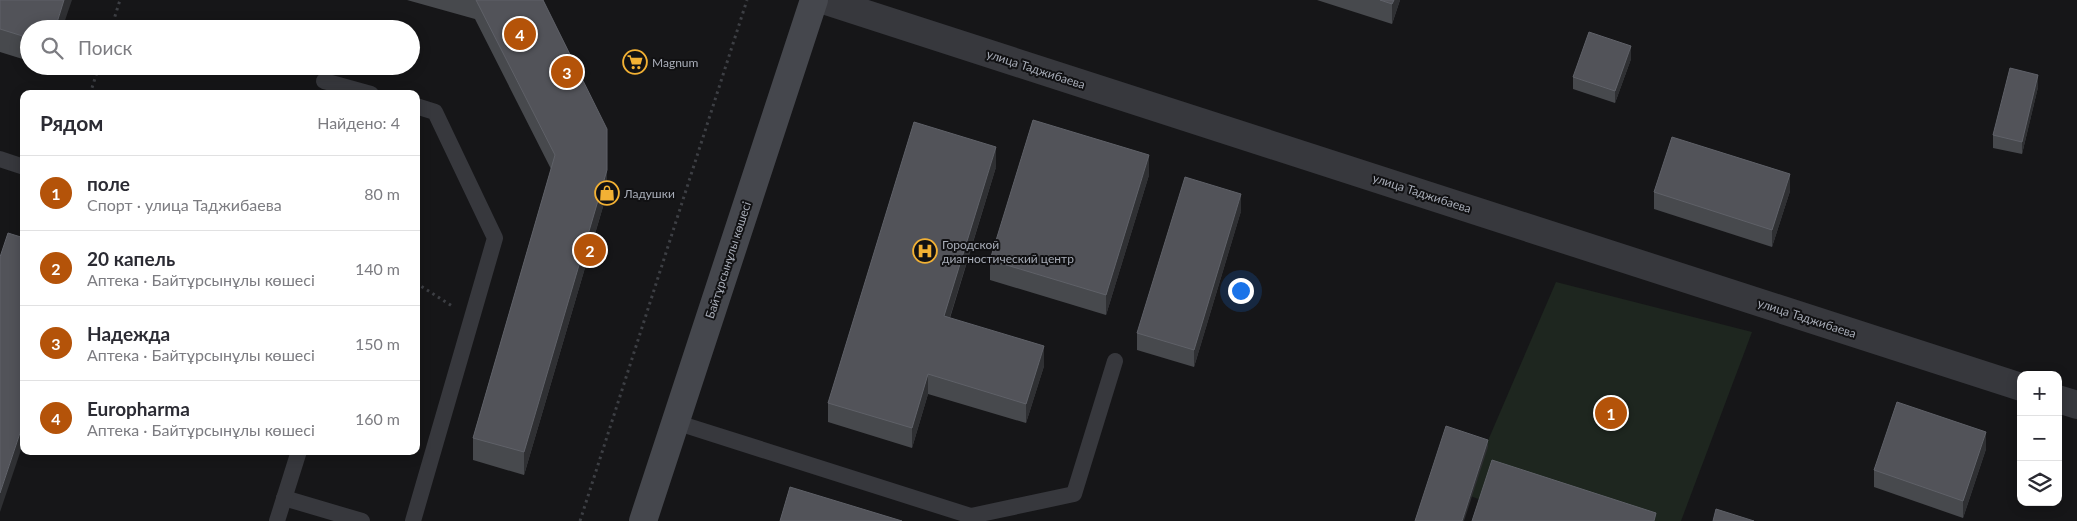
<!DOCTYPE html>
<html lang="ru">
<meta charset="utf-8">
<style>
:root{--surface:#fff;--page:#f2f2f3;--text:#2b2b33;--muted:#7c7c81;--line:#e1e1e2;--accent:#b45309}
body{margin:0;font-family:Lato,sans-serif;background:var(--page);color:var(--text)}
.controls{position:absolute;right:15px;bottom:15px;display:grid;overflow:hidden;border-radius:10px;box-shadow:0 2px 12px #0003}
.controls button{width:45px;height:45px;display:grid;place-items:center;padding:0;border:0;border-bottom:1px solid var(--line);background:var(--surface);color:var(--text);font:25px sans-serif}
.you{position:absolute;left:1240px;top:290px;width:18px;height:18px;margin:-12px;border:4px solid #fff;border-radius:50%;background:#1a73e8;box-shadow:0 0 0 8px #1a73e833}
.badge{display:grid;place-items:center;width:32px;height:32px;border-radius:50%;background:var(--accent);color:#fff;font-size:16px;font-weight:700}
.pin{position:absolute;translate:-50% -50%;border:2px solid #fff;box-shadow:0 1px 5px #0006}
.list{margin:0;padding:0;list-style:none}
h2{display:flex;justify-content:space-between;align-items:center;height:65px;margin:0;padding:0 20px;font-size:21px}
h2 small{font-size:16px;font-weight:400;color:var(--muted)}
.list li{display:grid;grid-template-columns:32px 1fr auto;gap:15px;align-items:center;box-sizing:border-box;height:75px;padding:0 20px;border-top:1px solid var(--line)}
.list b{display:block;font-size:19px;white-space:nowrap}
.list p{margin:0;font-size:16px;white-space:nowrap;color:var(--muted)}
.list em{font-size:16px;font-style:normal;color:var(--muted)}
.icon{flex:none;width:28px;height:28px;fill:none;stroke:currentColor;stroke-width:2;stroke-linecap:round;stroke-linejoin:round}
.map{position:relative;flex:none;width:2077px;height:521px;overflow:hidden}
.search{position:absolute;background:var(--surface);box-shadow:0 2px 12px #0003;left:20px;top:20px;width:400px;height:55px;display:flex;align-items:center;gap:12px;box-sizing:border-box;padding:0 18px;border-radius:28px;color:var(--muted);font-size:19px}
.panel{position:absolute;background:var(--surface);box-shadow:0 2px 12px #0003;left:20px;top:90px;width:400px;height:365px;border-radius:10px}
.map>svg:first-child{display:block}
.green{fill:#1e261f}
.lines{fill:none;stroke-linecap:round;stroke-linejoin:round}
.path{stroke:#3d3f44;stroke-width:3;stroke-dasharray:2.5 4;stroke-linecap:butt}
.lane{stroke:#37383d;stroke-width:16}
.street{stroke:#37383d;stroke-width:28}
.secondary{stroke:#45474d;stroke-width:28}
.wall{fill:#47494d}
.shaded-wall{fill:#2f3033}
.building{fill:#525359;stroke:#5f6168}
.labels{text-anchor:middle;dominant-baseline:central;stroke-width:4;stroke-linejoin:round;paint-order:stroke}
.poi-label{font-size:12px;fill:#a8adb8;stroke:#111113;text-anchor:start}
.street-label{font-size:12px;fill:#a8adb8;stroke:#111113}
</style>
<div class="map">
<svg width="2077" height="521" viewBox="0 0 2077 521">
<rect width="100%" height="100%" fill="#161618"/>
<path class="green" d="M1556,282L1752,332L1681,521H1537L1465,494Z"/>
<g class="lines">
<g class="path">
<path d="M111,29L120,0"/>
<path d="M90,94L99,66"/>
<path d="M416,283L452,306"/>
<path d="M580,521L747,0"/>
</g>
<g class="lane">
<path d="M324,81L371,94"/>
<path d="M0,159L24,167"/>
<path d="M675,422L971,516L1074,494L1115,361"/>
<path d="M284,498L362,521"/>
<path d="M277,521L299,451"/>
<path d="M413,521L495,238L435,112L416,106"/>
</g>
<g class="street">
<path d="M823,0L2021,387"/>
<path d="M2058,399L2077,405"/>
</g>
<path class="secondary" d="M643,521L814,0"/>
</g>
<g class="wall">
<path d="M0,0L29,29V61L0,52Z"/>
<path d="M407,0H543L607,151V193L524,475L473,460V438L551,169L475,19Z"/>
<path d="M1317,0H1400L1392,24Z"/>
<path d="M1631,59L1615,103L1573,89V77Z"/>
<path d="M2038,87L2022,154L1993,148V135Z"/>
<path d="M996,167L950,318L1044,366L1026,423L928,394L912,448L828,422V403Z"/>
<path d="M1149,175L1106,315L990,280V260Z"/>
<path d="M1790,191L1772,247L1654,209V192Z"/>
<path d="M1241,211L1194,367L1137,350V333Z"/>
<path d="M1986,449L1963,518L1874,487V470Z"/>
</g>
<g class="shaded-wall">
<path d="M64,0H72L62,29H55Z"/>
<path d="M1394,0H1400L1392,24V4Z"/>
<path d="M1631,46V59L1615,103V91Z"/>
<path d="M2038,75V87L2022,154V142Z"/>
<path d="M607,129V193L524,475V452Z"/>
<path d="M996,147V167L944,336V316Z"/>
<path d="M1149,155V175L1106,315V295Z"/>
<path d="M1790,174V191L1772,247V230Z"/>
<path d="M1241,194V211L1194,367V350Z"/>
<path d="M1044,346V366L1026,423V404Z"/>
<path d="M928,374V394L912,448V428Z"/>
<path d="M24,421V441L0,512V493Z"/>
<path d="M1986,432V449L1963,518V501Z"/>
<path d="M1488,440V447L1464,521H1462Z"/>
</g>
<g class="building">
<path d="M0,0H64L55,29H29V38L0,29Z"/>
<path d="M476,0H543L607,129V170L524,452L473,438L555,155Z"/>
<path d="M1380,0H1394L1392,4Z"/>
<path d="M1589,32L1631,46L1615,91L1573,77Z"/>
<path d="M2010,68L2038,75L2022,142L1993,135Z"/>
<path d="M1033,120L1149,155L1106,295L990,260Z"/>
<path d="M914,122L996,147L944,316L1044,346L1026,404L928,374L912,428L828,403Z"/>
<path d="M1672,137L1790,174L1772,230L1654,192Z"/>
<path d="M1185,177L1241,194L1194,350L1137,333Z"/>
<path d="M8,233L24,238V421L0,493V257Z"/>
<path d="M1897,402L1986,432L1963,501L1874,470Z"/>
<path d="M1446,426L1488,440L1462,521H1415Z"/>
<path d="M1492,460L1656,513L1654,521H1472Z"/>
<path d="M790,487L902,521H780Z"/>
<path d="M1716,509L1754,521H1713Z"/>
</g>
<defs>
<g id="supermarket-ring" transform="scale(1.25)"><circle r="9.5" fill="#111113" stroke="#f2b134" stroke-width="1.5"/><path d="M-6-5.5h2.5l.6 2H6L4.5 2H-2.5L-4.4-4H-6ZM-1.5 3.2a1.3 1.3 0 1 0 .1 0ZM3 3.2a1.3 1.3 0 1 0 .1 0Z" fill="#f2b134"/></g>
<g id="shop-ring" transform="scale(1.25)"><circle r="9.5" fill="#111113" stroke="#f2b134" stroke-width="1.5"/><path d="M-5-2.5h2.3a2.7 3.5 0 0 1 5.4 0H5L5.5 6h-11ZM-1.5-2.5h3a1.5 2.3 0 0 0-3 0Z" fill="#f2b134"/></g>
<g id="hospital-ring" transform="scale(1.25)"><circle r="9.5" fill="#111113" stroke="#f2b134" stroke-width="1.5"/><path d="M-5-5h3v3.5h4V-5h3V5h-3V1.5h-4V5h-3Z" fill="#f2b134"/></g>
</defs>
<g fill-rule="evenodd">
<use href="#supermarket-ring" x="635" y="62"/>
<use href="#shop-ring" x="607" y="193"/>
<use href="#hospital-ring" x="925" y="251"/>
</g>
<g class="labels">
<g class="poi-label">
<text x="652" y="62">Magnum</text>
<text x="624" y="193">Ладушки</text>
<text x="942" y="244">Городской<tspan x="942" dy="14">диагностический центр</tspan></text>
</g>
<g class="street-label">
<text transform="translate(1036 69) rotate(18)">улица Таджибаева</text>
<text transform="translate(1422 193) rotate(18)">улица Таджибаева</text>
<text transform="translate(728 260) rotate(-72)">Байтұрсынұлы көшесі</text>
<text transform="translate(1807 318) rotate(18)">улица Таджибаева</text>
</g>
</g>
</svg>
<div class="controls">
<button>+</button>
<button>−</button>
<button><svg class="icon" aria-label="layers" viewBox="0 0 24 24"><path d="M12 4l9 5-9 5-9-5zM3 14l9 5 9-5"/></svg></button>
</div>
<div class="you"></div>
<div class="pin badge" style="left:1611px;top:413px">1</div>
<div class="pin badge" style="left:590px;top:250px">2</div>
<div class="pin badge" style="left:567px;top:72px">3</div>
<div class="pin badge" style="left:520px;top:34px">4</div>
<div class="search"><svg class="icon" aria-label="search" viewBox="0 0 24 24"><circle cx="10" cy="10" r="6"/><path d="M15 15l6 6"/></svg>Поиск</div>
<section class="panel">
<h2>Рядом<small>Найдено: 4</small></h2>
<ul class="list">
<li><span class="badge">1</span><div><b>поле</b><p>Спорт · улица Таджибаева</p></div><em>80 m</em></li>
<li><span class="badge">2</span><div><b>20 капель</b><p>Аптека · Байтұрсынұлы көшесі</p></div><em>140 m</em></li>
<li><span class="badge">3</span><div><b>Надежда</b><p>Аптека · Байтұрсынұлы көшесі</p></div><em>150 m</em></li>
<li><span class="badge">4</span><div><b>Europharma</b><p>Аптека · Байтұрсынұлы көшесі</p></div><em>160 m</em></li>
</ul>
</section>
</div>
